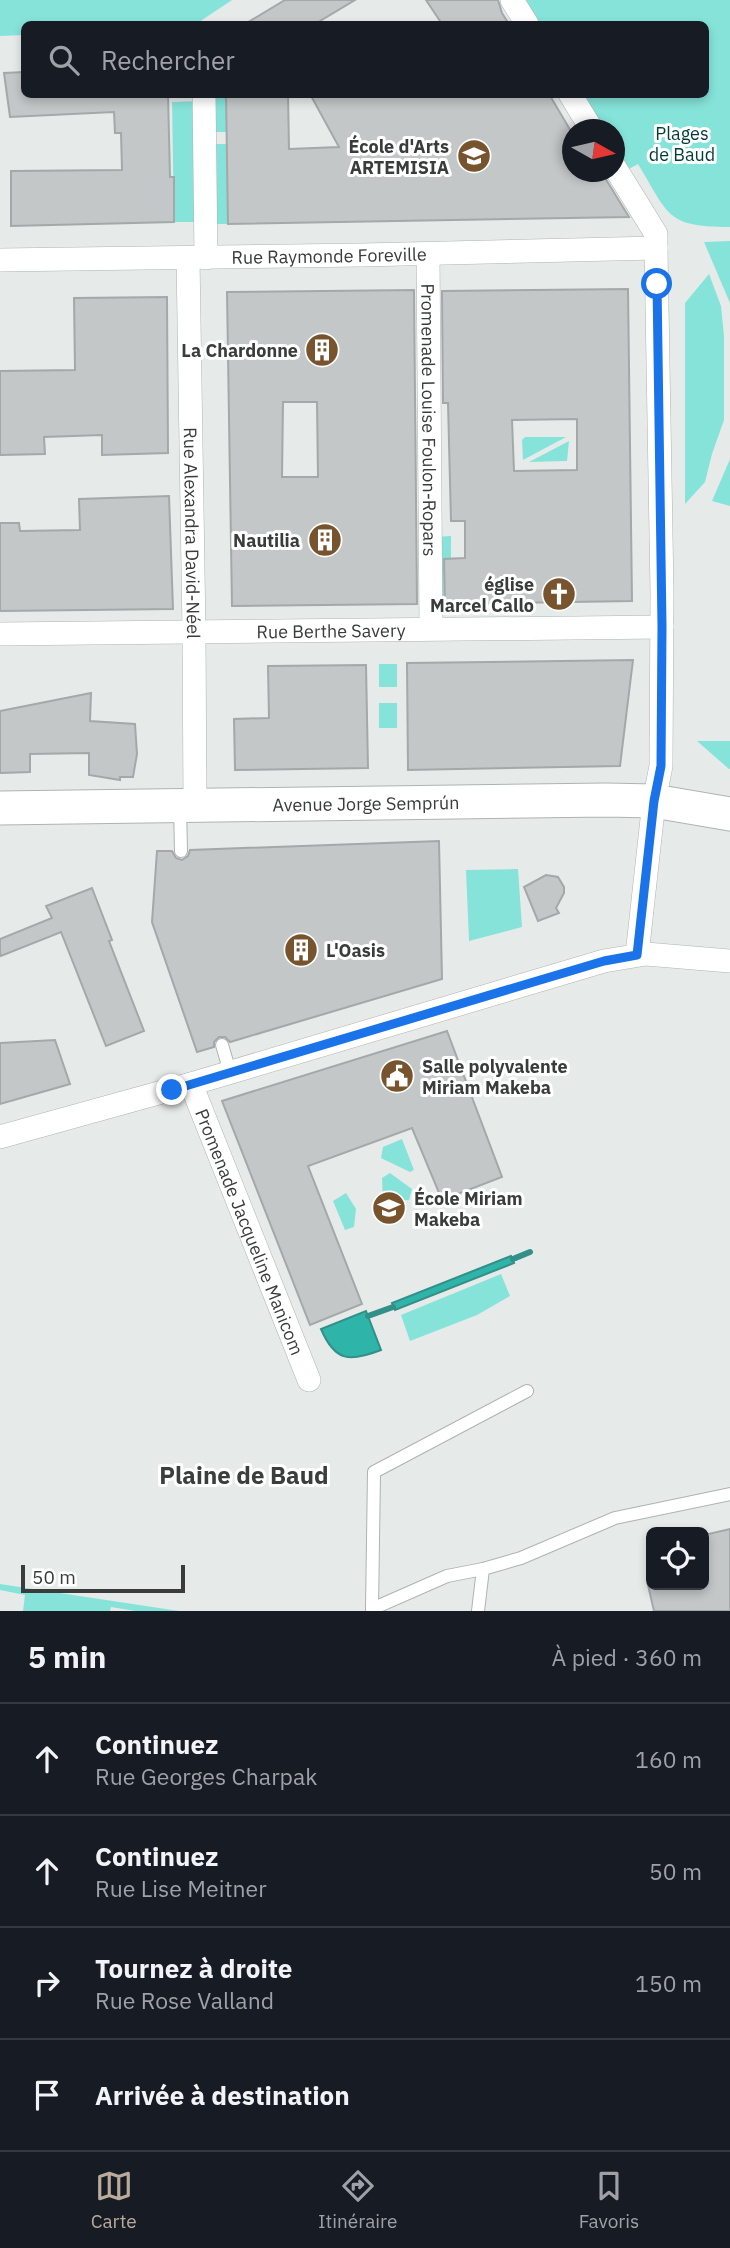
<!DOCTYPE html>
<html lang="fr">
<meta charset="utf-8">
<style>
:root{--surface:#171b24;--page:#242831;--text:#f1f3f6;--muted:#9ea1a6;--line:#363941;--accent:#bbab9c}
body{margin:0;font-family:"IBM Plex Sans",sans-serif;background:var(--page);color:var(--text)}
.controls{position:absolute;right:21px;bottom:21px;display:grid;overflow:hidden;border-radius:10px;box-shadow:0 4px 10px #0003}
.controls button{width:63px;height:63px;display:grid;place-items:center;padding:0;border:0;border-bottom:2px solid var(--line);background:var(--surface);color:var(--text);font:35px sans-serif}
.compass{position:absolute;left:562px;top:119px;width:63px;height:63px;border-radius:50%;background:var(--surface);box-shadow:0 4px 10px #0003;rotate:98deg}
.scale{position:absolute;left:21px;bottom:18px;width:164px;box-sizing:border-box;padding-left:7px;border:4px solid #3a3c3c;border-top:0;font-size:19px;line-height:24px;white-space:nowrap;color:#3a3c3c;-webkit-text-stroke:5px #fff;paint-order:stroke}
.stop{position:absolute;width:21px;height:21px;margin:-16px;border:5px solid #1a73e8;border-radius:50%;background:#fff}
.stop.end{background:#1a73e8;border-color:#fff;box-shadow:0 2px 7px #0008}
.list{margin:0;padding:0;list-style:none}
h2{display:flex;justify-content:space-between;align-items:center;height:91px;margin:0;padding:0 28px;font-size:30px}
h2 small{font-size:23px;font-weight:400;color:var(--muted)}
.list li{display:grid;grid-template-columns:46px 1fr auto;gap:21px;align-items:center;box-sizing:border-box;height:112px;padding:0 28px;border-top:2px solid var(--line)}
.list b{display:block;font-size:26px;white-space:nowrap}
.list p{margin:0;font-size:23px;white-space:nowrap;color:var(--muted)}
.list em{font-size:23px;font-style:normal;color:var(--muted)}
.icon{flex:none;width:38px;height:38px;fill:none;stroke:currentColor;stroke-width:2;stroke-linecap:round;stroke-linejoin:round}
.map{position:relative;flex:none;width:730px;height:1611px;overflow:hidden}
.search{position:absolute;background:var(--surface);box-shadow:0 4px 10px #0003;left:21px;right:21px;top:21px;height:77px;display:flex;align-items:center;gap:18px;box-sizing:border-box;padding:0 24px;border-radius:10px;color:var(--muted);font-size:26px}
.sheet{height:539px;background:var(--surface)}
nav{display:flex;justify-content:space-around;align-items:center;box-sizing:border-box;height:98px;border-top:2px solid var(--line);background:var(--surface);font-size:19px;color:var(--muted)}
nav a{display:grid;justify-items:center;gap:4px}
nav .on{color:var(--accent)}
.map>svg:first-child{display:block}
.green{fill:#86e3d9}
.water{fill:#2eb4a9;stroke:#329088;stroke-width:2}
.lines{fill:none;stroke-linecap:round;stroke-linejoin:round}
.stream{stroke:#329088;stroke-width:6}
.building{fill:#c3c7c7;stroke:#a4a8a8;stroke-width:2;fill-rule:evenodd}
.lane-casing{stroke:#aeb3b2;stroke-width:14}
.street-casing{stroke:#aeb3b2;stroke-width:24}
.secondary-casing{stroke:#aeb3b2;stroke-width:35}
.lane{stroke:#fff;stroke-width:12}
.street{stroke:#fff;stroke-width:23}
.secondary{stroke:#fff;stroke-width:33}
.route{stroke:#1a73e8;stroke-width:9}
.labels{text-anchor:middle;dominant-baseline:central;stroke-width:6;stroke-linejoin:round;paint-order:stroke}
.park-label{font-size:18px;fill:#003d38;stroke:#fff}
.poi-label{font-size:18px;font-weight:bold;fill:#3a3c3c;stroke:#fff;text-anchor:end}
.street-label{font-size:18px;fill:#3a3c3c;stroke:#fff}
.district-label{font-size:24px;font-weight:bold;fill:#3a3e3d;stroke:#fff}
</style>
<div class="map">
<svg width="730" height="1611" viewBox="0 0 730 1611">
<rect width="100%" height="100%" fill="#e6ebea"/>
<g class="green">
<path d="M0,0H232L196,24H24V35L0,36Z"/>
<path d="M523,0H730V227C666,227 669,215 638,164L627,170L615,150L614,130L602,129L581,95L706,94V24H539Z"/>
<path d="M212,95H226L227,132H213Z"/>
<path d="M199,101L200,222H174L172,102Z"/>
<path d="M213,144H227L228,224H214Z"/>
<path d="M730,241V303L704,242Z"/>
<path d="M709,274L721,306L724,336V420L712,454L705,482L685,504V303Z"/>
<path d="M525,437H566L523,460L522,440Z"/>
<path d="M569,441L567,461L529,462Z"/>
<path d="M730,459V506L712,501Z"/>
<path d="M451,536V603H436L435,537Z"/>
<rect x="379" y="664" width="18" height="23"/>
<rect x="379" y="703" width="18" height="25"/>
<path d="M697,741H730V769H729Z"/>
<path d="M518,869L522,927L469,941L466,870Z"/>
<path d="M402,1139L414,1170L410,1172L381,1158L383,1147Z"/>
<path d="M390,1173L412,1189L409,1200L383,1202L382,1178Z"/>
<path d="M346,1193L356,1209L354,1227L345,1230L333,1201Z"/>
<path d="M501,1274L510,1296L477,1315L410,1341L401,1315Z"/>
<path d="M0,1584L179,1611H135L111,1607L110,1611H23L25,1595L0,1590Z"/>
</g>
<g class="water">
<path d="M511,1256L514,1263L395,1310L392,1303Z"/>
<path d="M366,1311L381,1350C350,1362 335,1362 321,1329Z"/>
</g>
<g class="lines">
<g class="stream">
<path d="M513,1259L530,1252"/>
<path d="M368,1316L393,1307"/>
</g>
</g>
<g class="building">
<path d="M285,0H355L315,24H245Z"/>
<path d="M426,0H498L502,13L509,24H442Z"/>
<path d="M24,72V94H168L170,177H174V222L11,226V171L122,170L121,133H115L114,112L10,117L4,73Z"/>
<path d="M226,94H288L289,149L339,147L310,94H549L572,133V172L602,173L629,217L228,224Z"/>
<path d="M628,289L632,601L445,604L444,559L465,558V521H451L448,403H443L442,291ZM577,419V470L514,471L512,420Z"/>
<path d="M414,290L417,604L232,606L227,292ZM283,402H317L318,477H282Z"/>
<path d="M167,297L168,453L102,455V435L44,437L45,454L0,455V371L75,370L74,298Z"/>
<path d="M169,496L173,609L0,611V523H19L20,531L80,530L79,499Z"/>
<path d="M633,660L620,766L408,770L407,663Z"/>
<path d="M366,665L368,768L235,770L234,719L269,718L268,666Z"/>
<path d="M91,693L90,721L135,724L137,754L133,777H120V780L89,775V753L30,754V772L0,773V711Z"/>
<path d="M439,841L442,979L230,1042L225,1037H219L214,1042V1047L197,1052L152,922L157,851H172L176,858L182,860L188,856L190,850Z"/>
<path d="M546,875L558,877L564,887V893L556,908L559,913L538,921L524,887Z"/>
<path d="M92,888L112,940L109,941L144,1031L106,1046L61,932L1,956L0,953V939L52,918L46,906Z"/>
<path d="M447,1031L502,1177L442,1200L412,1128L308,1166L362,1304L310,1325L222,1101Z"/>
<path d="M55,1040L70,1084L0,1104V1043Z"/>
<path d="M730,1529V1611H654L648,1585H704V1535Z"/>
</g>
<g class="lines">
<g class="lane-casing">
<g id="lane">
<path d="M180,806L181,851"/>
<path d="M222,1045L230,1072"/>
<path d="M483,1569L447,1576L372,1609L374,1472L527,1391"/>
<path d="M478,1611L483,1569L521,1558L615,1518L730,1494"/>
</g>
</g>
<g class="street-casing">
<g id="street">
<path d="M512,0L527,24"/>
<path d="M204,94L206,258"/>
<path d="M570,94L592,130"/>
<path d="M614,166L656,234V248L662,592L661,766L654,801L637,955"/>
<path id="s1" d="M428,254L431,628"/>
<path id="s2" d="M188,258L194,632L195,806"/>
<path id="s3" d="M0,260L362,255L656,248"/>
<path id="s4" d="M0,634L662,627"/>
<path id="s5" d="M191,1084L309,1380"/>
<path d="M0,1137L191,1084L604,961L646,954L730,961"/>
</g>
</g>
<g class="secondary-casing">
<g id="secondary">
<path id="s6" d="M0,808L606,800L654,801L730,814"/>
</g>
</g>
<use href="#lane" class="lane"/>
<use href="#street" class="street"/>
<use href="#secondary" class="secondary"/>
</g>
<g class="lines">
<path class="route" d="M172,1090L604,961L637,955L654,801L661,766L662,626L657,284"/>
</g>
<defs>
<g id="university-disc" transform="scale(1.75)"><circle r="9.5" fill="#78542e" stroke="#fff"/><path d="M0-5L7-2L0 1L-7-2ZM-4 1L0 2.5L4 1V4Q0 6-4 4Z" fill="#fff"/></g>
<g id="building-disc" transform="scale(1.75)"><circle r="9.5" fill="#78542e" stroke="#fff"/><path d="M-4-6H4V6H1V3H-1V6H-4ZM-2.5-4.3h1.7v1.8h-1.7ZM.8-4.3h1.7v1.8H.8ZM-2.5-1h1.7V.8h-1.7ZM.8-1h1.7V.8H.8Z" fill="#fff"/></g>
<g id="church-disc" transform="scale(1.75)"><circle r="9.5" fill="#78542e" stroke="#fff"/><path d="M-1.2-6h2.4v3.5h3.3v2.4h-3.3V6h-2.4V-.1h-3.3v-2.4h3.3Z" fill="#fff"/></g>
<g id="civic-disc" transform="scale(1.75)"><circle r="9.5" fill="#78542e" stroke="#fff"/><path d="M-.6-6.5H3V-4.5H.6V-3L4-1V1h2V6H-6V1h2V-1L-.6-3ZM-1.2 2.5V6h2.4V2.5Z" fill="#fff"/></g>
<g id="school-disc" transform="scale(1.75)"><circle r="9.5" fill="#78542e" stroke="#fff"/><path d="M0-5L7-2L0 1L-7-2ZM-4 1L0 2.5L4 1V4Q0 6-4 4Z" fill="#fff"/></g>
</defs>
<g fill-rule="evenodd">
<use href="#university-disc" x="474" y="156"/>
<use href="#building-disc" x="322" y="350"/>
<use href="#building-disc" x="325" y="540"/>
<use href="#church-disc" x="559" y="594"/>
<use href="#building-disc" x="301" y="950"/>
<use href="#civic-disc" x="397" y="1076"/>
<use href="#school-disc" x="389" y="1208"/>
</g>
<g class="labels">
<g class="park-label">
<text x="682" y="133">Plages<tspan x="682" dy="21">de Baud</tspan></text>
</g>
<g class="poi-label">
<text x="449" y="146">École d'Arts<tspan x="449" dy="21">ARTEMISIA</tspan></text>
<text x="298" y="350">La Chardonne</text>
<text x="300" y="540">Nautilia</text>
<text x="534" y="584">église<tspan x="534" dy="21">Marcel Callo</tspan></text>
<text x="326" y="950" text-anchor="start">L'Oasis</text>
<text x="422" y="1066" text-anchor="start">Salle polyvalente<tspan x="422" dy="21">Miriam Makeba</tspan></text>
<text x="414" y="1198" text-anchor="start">École Miriam<tspan x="414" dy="21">Makeba</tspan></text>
</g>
<g class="street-label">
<text stroke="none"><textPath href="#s3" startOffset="329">Rue Raymonde Foreville</textPath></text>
<text stroke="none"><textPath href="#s1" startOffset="166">Promenade Louise Foulon-Ropars</textPath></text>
<text stroke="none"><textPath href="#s2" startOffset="275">Rue Alexandra David-Néel</textPath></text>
<text stroke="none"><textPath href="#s4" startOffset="331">Rue Berthe Savery</textPath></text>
<text stroke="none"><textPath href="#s6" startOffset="366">Avenue Jorge Semprún</textPath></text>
<text stroke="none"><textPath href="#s5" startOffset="159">Promenade Jacqueline Manicom</textPath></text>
</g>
<g class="district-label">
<text x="244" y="1475">Plaine de Baud</text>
</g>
</g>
</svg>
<div class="controls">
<button><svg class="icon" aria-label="locate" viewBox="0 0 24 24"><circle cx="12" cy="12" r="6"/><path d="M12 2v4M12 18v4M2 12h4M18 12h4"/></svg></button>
</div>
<svg class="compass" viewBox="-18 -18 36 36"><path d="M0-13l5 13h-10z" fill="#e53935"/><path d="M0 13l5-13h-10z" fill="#9ea1a6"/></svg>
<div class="scale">50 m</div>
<div class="stop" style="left:657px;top:284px"></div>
<div class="stop end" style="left:172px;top:1090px"></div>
<div class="search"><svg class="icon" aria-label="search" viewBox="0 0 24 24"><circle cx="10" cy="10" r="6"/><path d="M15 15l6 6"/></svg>Rechercher</div>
</div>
<section class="sheet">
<h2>5 min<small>À pied · 360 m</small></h2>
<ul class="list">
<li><svg class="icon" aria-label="ahead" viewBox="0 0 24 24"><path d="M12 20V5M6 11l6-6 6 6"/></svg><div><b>Continuez</b><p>Rue Georges Charpak</p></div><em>160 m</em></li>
<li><svg class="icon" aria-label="ahead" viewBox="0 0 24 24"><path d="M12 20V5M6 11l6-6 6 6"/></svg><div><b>Continuez</b><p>Rue Lise Meitner</p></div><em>50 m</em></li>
<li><svg class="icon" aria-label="right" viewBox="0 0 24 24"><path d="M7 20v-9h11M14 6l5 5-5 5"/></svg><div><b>Tournez à droite</b><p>Rue Rose Valland</p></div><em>150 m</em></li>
<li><svg class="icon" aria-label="arrive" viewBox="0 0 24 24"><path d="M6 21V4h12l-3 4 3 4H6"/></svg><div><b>Arrivée à destination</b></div></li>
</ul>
</section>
<nav>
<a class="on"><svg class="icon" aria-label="map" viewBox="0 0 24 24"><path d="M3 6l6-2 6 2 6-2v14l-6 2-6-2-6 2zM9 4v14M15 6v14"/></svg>Carte</a>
<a><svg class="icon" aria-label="directions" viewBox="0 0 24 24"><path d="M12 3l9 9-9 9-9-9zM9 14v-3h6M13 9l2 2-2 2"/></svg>Itinéraire</a>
<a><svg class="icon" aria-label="saved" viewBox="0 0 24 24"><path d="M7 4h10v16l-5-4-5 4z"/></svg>Favoris</a>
</nav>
